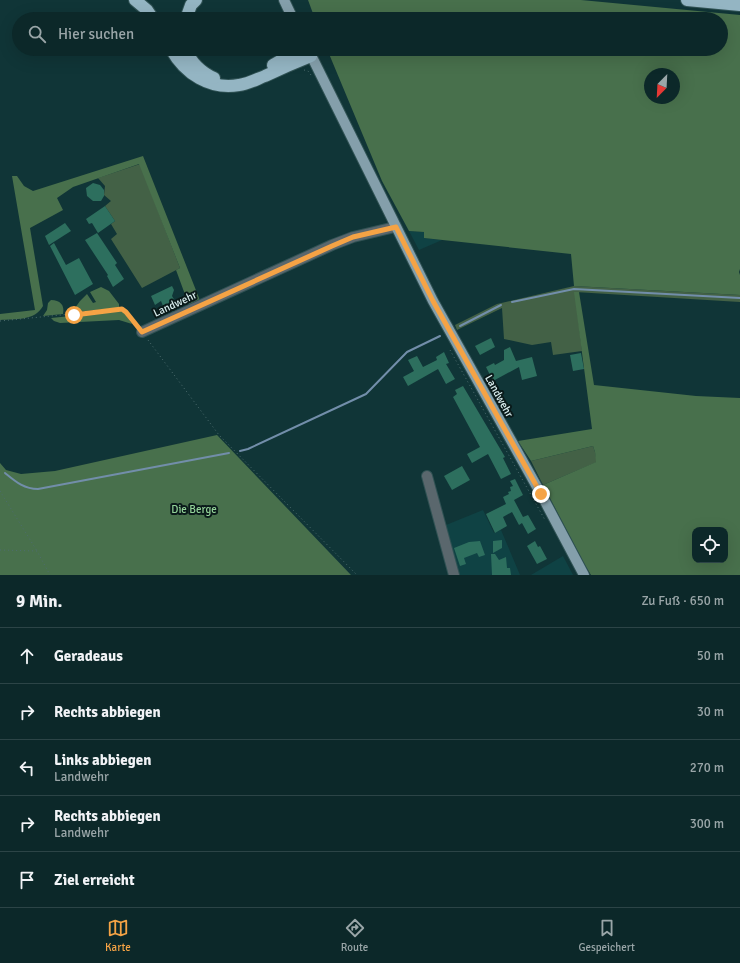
<!DOCTYPE html>
<html lang="de">
<meta charset="utf-8">
<style>
:root{--surface:#0c2829;--page:#1a3435;--text:#f1f3f6;--muted:#9aa6a8;--line:#2c4446;--accent:#f5a345}
body{margin:0;font-family:Signika,sans-serif;background:var(--page);color:var(--text)}
.controls{position:absolute;right:12px;bottom:12px;display:grid;overflow:hidden;border-radius:8px;box-shadow:0 4px 16px #0002}
.controls button{width:36px;height:36px;display:grid;place-items:center;padding:0;border:0;border-bottom:1px solid var(--line);background:var(--surface);color:var(--text);font:20px sans-serif}
.compass{position:absolute;left:644px;top:68px;width:36px;height:36px;border-radius:50%;background:var(--surface);box-shadow:0 4px 16px #0002;rotate:204deg}
.stop{position:absolute;width:12px;height:12px;margin:-9px;border:3px solid #f5a345;border-radius:50%;background:#fff}
.stop.end{background:#f5a345;border-color:#fff;box-shadow:0 1px 4px #0008}
.list{margin:0;padding:0;list-style:none}
h2{display:flex;justify-content:space-between;align-items:center;height:52px;margin:0;padding:0 16px;font-size:17px}
h2 small{font-size:13px;font-weight:400;color:var(--muted)}
.list li{display:grid;grid-template-columns:26px 1fr auto;gap:12px;align-items:center;box-sizing:border-box;height:56px;padding:0 16px;border-top:1px solid var(--line)}
.list b{display:block;font-size:15px;white-space:nowrap}
.list p{margin:0;font-size:13px;white-space:nowrap;color:var(--muted)}
.list em{font-size:13px;font-style:normal;color:var(--muted)}
.icon{flex:none;width:22px;height:22px;fill:none;stroke:currentColor;stroke-width:2;stroke-linecap:round;stroke-linejoin:round}
.map{position:relative;flex:none;width:740px;height:575px;overflow:hidden}
.search{position:absolute;background:var(--surface);box-shadow:0 4px 16px #0002;left:12px;right:12px;top:12px;height:44px;display:flex;align-items:center;gap:10px;box-sizing:border-box;padding:0 14px;border-radius:22px;color:var(--muted);font-size:15px}
.sheet{height:332px;background:var(--surface)}
nav{display:flex;justify-content:space-around;align-items:center;box-sizing:border-box;height:56px;border-top:1px solid var(--line);background:var(--surface);font-size:11px;color:var(--muted)}
nav a{display:grid;justify-items:center;gap:2px}
nav .on{color:var(--accent)}
.map>svg:first-child{display:block}
.built{fill:#0f4244}
.green{fill:#436146}
.forest{fill:#48704c;fill-rule:evenodd}
.lines{fill:none;stroke-linecap:round;stroke-linejoin:round}
.stream{stroke:#728eaa;stroke-width:2}
.building{fill:#2d6f5e}
.minor-casing{stroke:#305254;stroke-width:12}
.major-casing{stroke:#305254;stroke-width:12}
.highway-casing{stroke:#305254;stroke-width:14}
.path{stroke:#4d6d6f;stroke-width:1;stroke-dasharray:1 3;stroke-linecap:butt}
.minor{stroke:#5a676d;stroke-width:10}
.major{stroke:#849fab;stroke-width:10}
.highway{stroke:#94b5c3;stroke-width:12}
.route{stroke:#f5a345;stroke-width:5}
.labels{text-anchor:middle;dominant-baseline:central;stroke-width:4;stroke-linejoin:round;paint-order:stroke}
.street-label{font-size:11px;fill:#d9edee;stroke:#0a1a1a}
.park-label{font-size:11px;fill:#93d298;stroke:#0a1a1a}
</style>
<div class="map">
<svg width="740" height="575" viewBox="0 0 740 575">
<rect width="100%" height="100%" fill="#103537"/>
<g class="built">
<path d="M409,231L424,232V238L442,240L419,250Z"/>
<path d="M483,510L494,533L501,530L520,575H456L448,541L446,525Z"/>
<path d="M563,556L573,575H531Z"/>
</g>
<g class="green">
<path d="M140,164L180,268L142,288L111,239L117,234L111,224L115,221L105,206L111,201L104,195L105,186L98,178Z"/>
<path d="M574,286L740,295V302L575,292L582,351L553,355L551,342L532,345L504,339L502,308L457,330L455,325L497,304Z"/>
<path d="M593,446L595,452L597,462L543,485L531,461Z"/>
</g>
<g class="forest">
<path d="M308,0H581L740,15V269L739,272L740,275V295L574,286L571,254L424,238V232L409,231L382,181L327,49H721V19H315ZM650,74H674V98H650Z"/>
<path d="M143,156L201,303L190,308L176,270L180,268L139,164L73,187L57,198L63,210L30,228L43,306C35,321 15,319 0,320V314L35,310L12,176H17L24,186L33,191Z"/>
<path d="M101,287L109,291L119,304V307L117,308L76,312L75,308L80,301L87,294L93,303L96,302L90,292Z"/>
<path d="M574,292H579L594,385L696,396L740,398V575H591L585,565L543,485L596,462L595,452L593,446L531,461L518,441L592,429ZM695,530H725V560H695Z"/>
<path d="M51,300C60,300 65,305 63,314L43,316L47,310L48,303Z"/>
<path d="M121,311L124,312L132,324L119,320L60,323L54,321L51,318Z"/>
<path d="M217,435L351,575H0V463L6,470L21,474L55,471Z"/>
</g>
<g class="lines">
<g class="stream">
<path d="M512,302L574,289L740,298"/>
<path d="M460,326L501,305"/>
<path d="M240,451L248,449L366,394L407,352L440,336"/>
<path d="M5,473C16,482 24,489 38,489L229,453"/>
</g>
</g>
<g class="building">
<path d="M93,183L100,185L104,190V196L101,201H93L87,196L86,188Z"/>
<path d="M105,206L115,221L98,233L92,223L89,224L86,219Z"/>
<path d="M65,223L71,231L49,245L45,236Z"/>
<path d="M97,233L117,263L115,265L124,279L113,287L107,276L108,275L85,240Z"/>
<path d="M54,243L66,265L79,258L93,284L75,295L50,246Z"/>
<path d="M172,286L174,290L172,296L175,301L163,306L161,301L155,305L151,296Z"/>
<path d="M491,338L495,347L480,355L475,346Z"/>
<path d="M510,347L516,361L532,357L537,376L522,380L519,367L493,381L486,367L494,363L495,365L504,360V350Z"/>
<path d="M444,352L449,363L446,364L455,379L446,384L438,369L408,386L403,377L414,371L408,360L417,356L423,367L437,360L436,357Z"/>
<path d="M581,353L584,369L573,371L570,355Z"/>
<path d="M463,386L505,457L503,458L511,474L501,479L488,454L472,463L467,454L480,447L453,397L457,394L455,390Z"/>
<path d="M462,466L470,480L452,490L444,476Z"/>
<path d="M515,479L523,495L514,500L523,517L528,515L536,529L528,534L522,523L519,525L512,512L503,517L507,526L495,533L486,514L506,504L503,497L509,494L508,492L511,491L510,487L513,486L510,481Z"/>
<path d="M502,540V548L493,553V541Z"/>
<path d="M480,541L485,555L479,557L477,553L464,558L466,564L460,566L454,548L469,542Z"/>
<path d="M535,541L538,547L540,546L547,559L537,564L527,546Z"/>
<path d="M491,554H495L499,560L506,557L507,568H510L511,575H492Z"/>
</g>
<g class="lines">
<g class="minor-casing">
<g id="minor">
<path d="M142,332L332,245L353,237L395,227"/>
<path d="M427,476L454,575"/>
</g>
</g>
<g class="major-casing">
<g id="major">
<path d="M284,0L293,19"/>
<path d="M308,49L433,301L541,494L584,575"/>
</g>
</g>
<g class="highway-casing">
<g id="highway">
<path d="M135,0L147,10L153,19"/>
<path d="M687,0L740,5"/>
<path d="M186,19L191,5L196,0"/>
<path d="M171,49C185,74 210,90 239,85C248,84 257,79 265,76C280,69 296,62 311,56"/>
<path d="M186,49C190,62 202,73 214,78"/>
<path d="M273,65L301,49"/>
</g>
</g>
<g class="path">
<path d="M304,70L308,71L311,75"/>
<path d="M0,321L122,309L126,312L137,326"/>
<path d="M148,340L219,435L357,575"/>
<path d="M450,350L545,520"/>
<path d="M0,491L37,551"/>
<path d="M0,550L37,551L50,575"/>
</g>
<use href="#minor" class="minor"/>
<use href="#major" class="major"/>
<use href="#highway" class="highway"/>
</g>
<g class="lines">
<path class="route" d="M74,315L122,309L126,312L142,332L332,246L353,237L396,227L433,301L541,494"/>
</g>
<g class="labels">
<g class="street-label">
<text transform="translate(175 304) rotate(-25)">Landwehr</text>
<text transform="translate(499 396) rotate(61)">Landwehr</text>
</g>
<g class="park-label">
<text x="194" y="509">Die Berge</text>
</g>
</g>
</svg>
<div class="controls">
<button><svg class="icon" aria-label="locate" viewBox="0 0 24 24"><circle cx="12" cy="12" r="6"/><path d="M12 2v4M12 18v4M2 12h4M18 12h4"/></svg></button>
</div>
<svg class="compass" viewBox="-18 -18 36 36"><path d="M0-13l5 13h-10z" fill="#e53935"/><path d="M0 13l5-13h-10z" fill="#9aa6a8"/></svg>
<div class="stop" style="left:74px;top:315px"></div>
<div class="stop end" style="left:541px;top:494px"></div>
<div class="search"><svg class="icon" aria-label="search" viewBox="0 0 24 24"><circle cx="10" cy="10" r="6"/><path d="M15 15l6 6"/></svg>Hier suchen</div>
</div>
<section class="sheet">
<h2>9 Min.<small>Zu Fuß · 650 m</small></h2>
<ul class="list">
<li><svg class="icon" aria-label="ahead" viewBox="0 0 24 24"><path d="M12 20V5M6 11l6-6 6 6"/></svg><div><b>Geradeaus</b></div><em>50 m</em></li>
<li><svg class="icon" aria-label="right" viewBox="0 0 24 24"><path d="M7 20v-9h11M14 6l5 5-5 5"/></svg><div><b>Rechts abbiegen</b></div><em>30 m</em></li>
<li><svg class="icon" aria-label="left" viewBox="0 0 24 24"><path d="M17 20v-9H6M10 6l-5 5 5 5"/></svg><div><b>Links abbiegen</b><p>Landwehr</p></div><em>270 m</em></li>
<li><svg class="icon" aria-label="right" viewBox="0 0 24 24"><path d="M7 20v-9h11M14 6l5 5-5 5"/></svg><div><b>Rechts abbiegen</b><p>Landwehr</p></div><em>300 m</em></li>
<li><svg class="icon" aria-label="arrive" viewBox="0 0 24 24"><path d="M6 21V4h12l-3 4 3 4H6"/></svg><div><b>Ziel erreicht</b></div></li>
</ul>
</section>
<nav>
<a class="on"><svg class="icon" aria-label="map" viewBox="0 0 24 24"><path d="M3 6l6-2 6 2 6-2v14l-6 2-6-2-6 2zM9 4v14M15 6v14"/></svg>Karte</a>
<a><svg class="icon" aria-label="directions" viewBox="0 0 24 24"><path d="M12 3l9 9-9 9-9-9zM9 14v-3h6M13 9l2 2-2 2"/></svg>Route</a>
<a><svg class="icon" aria-label="saved" viewBox="0 0 24 24"><path d="M7 4h10v16l-5-4-5 4z"/></svg>Gespeichert</a>
</nav>
